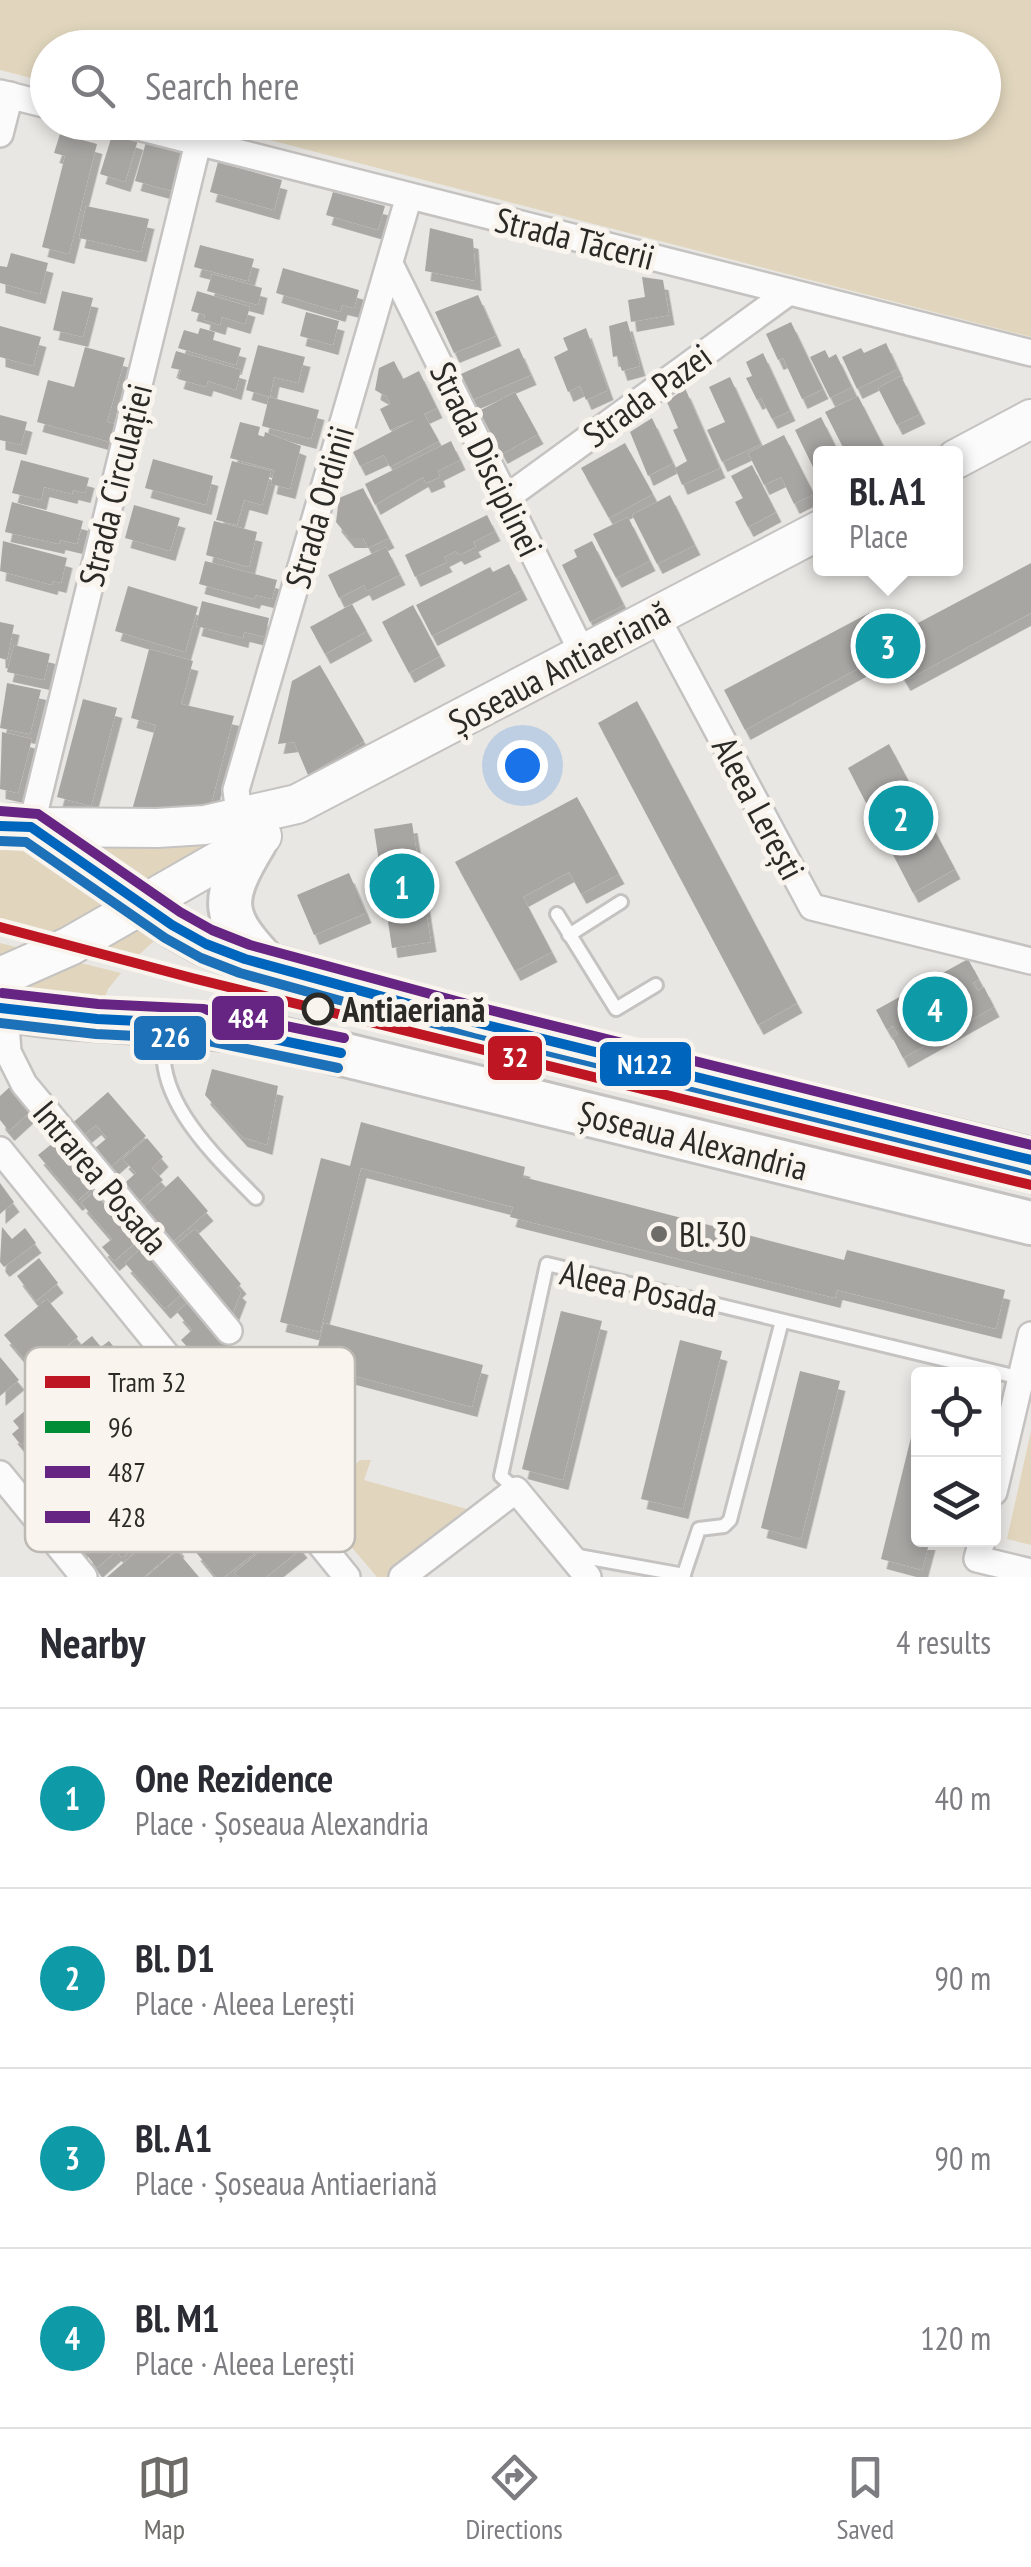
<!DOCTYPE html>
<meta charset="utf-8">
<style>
:root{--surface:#fff;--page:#f2f2f3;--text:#2b2b33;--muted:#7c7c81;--line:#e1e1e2;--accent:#6e6c69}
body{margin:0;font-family:"PT Sans Narrow",sans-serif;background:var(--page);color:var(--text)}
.controls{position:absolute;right:30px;bottom:30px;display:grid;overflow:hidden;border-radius:10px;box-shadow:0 5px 15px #0003}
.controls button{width:90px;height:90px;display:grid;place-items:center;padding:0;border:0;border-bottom:2px solid var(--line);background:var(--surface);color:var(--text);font:50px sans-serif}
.you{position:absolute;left:522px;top:765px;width:35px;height:35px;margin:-25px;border:8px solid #fff;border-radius:50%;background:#1a73e8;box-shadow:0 0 0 15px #1a73e833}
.badge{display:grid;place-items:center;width:65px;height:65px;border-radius:50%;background:var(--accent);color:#fff;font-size:32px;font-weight:700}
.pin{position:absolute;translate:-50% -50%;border:5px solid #fff;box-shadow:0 2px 10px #0006}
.popup{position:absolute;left:813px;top:446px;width:150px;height:130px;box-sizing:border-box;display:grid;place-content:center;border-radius:10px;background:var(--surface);filter:drop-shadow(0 2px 8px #0005);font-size:32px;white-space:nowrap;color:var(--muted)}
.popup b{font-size:38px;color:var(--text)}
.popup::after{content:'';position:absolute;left:50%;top:100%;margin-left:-20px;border:20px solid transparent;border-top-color:var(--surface)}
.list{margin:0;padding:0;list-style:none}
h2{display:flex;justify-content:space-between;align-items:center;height:130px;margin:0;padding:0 40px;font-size:42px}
h2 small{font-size:32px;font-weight:400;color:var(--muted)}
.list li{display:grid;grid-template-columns:65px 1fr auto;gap:30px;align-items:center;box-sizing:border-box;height:180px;padding:0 40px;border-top:2px solid var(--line)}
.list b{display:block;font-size:38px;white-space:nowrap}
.list p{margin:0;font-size:32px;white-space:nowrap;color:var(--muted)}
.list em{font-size:32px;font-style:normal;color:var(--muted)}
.icon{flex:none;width:55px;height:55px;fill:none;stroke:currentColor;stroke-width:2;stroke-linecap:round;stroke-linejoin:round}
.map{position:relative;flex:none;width:1031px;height:1577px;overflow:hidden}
.search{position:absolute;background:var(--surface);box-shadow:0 5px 15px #0003;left:30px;right:30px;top:30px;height:110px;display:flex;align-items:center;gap:25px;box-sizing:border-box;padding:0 35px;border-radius:55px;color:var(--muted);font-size:38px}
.sheet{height:850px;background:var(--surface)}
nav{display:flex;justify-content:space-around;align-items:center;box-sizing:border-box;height:140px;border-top:2px solid var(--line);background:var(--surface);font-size:28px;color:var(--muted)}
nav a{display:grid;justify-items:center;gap:5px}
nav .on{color:var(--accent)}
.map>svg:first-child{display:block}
.green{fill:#e1d6bd}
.building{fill:#a8a6a3;filter:url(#shadow)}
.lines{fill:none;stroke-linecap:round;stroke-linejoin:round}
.service-casing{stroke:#c5c3c1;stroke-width:18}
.minor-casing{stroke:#c5c3c1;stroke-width:30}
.secondary-casing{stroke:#c5c3c1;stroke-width:42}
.primary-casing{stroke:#c5c3c1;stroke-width:48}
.service{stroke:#fcfbfb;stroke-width:12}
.minor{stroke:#fcfbfb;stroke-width:25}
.secondary{stroke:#fcfbfb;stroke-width:38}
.primary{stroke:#fcfbfb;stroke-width:42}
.bus-1-casing{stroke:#f9f5ee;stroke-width:18}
.bus-2-casing{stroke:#f9f5ee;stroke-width:18}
.bus-3-casing{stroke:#f9f5ee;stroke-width:18}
.bus-1{stroke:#0065bd;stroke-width:10}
.bus-2{stroke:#1d71b8;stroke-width:10}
.bus-3{stroke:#662483;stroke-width:10}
.tram-1-casing{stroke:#f9f5ee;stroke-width:18}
.tram-1{stroke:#be1622;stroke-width:10}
.stop-dot{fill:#f9f5ee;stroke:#2c2a27;stroke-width:5}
.poi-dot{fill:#6e6c69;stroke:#f9f5ee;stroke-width:4}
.labels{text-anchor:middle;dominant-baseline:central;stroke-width:10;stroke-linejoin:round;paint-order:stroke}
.street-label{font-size:35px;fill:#2c2a27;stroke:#f9f5ee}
.stop-label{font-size:35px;font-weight:bold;fill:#2c2a27;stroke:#f9f5ee;text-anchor:start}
.poi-label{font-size:35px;fill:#2c2a27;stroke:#f9f5ee;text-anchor:start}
.key{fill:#f9f5ee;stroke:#bcb8b2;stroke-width:2.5}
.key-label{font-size:28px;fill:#2c2a27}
.line-badge{stroke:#f9f5ee;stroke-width:4}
.badge-label{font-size:28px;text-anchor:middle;font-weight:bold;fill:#fff}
</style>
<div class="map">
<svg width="1031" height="1577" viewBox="0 0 1031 1577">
<defs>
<filter id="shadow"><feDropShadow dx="5.5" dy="10" stdDeviation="0" flood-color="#0004"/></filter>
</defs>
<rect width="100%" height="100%" fill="#e9e7e3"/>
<g class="green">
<path d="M0,0H1031V337L204,123L984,122V48H48L47,82L0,70Z"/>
<path d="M258,815L144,905L172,925L132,961L0,927V826Z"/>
<path d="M0,943L121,973L108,989L97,1019L0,1008Z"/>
<path d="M1031,1431V1545L1007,1539Z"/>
<path d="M360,1460H371L364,1480L474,1511L392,1577H377L314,1503Z"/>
</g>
<g class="building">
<path d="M113,132L138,140L125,182L100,174Z"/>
<path d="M60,134L97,144L69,254L42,247L65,156L54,153Z"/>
<path d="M146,142L182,152L172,191L135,181Z"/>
<path d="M218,162L282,180L274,210L210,192Z"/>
<path d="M333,192L385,206L378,230L326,215Z"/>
<path d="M86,206L149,219L141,252L79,238Z"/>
<path d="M430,228L473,239L476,281L425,271Z"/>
<path d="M200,245L254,259L248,281L194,267Z"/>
<path d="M11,253L48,263L40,294L0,283V266L7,267Z"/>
<path d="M283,268L359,290L354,308L342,305L340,312L276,293Z"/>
<path d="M212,274L262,288L258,305L207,291Z"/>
<path d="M642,277L663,280L669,315L631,322L628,300L645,297Z"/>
<path d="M62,291L93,298L83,337L53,330Z"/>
<path d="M197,291L250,307L245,324L222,317L220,325L204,320L205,315L191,311Z"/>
<path d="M478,295L496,336L454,353L435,312Z"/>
<path d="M306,312L339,321L333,345L300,336Z"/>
<path d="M627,321L640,366L622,371L617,356L613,357L609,326Z"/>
<path d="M791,322L823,389L802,399L783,358L778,360L766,334Z"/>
<path d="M0,326L41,337L33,366L0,357Z"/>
<path d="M200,328L215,332L213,340L241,348L236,365L178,348L184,330L198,334Z"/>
<path d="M586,328L608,390L586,400L580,386L568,392L554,357L568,350L563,338Z"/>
<path d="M886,343L898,369L857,389L842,357L861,348L864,353Z"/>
<path d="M258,345L305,357L298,383L274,377L270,397L246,390Z"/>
<path d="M85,347L125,358L107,422L119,425L114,443L37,422L48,380L74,387Z"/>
<path d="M519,348L531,375L472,400L461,374Z"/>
<path d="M825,350L829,358L836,354L852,387L830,398L810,357Z"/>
<path d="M176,351L241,370L236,390L208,381L206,387L178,379L181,370L171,368Z"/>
<path d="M763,353L790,411L772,419L761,398L757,400L746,378L752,376L746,362Z"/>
<path d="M394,361L403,379L419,371L437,408L424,414L439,441L390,467L384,455L360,466L353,452L416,419L390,430L380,409L390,404L387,397L375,390L379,368Z"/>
<path d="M901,376L920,414L897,425L878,388Z"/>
<path d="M730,377L761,444L722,462L707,430L725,422L709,387Z"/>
<path d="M685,388L720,468L682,485L675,468L687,461L673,430L678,428L667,402Z"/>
<path d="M515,392L538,434L502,454L479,411Z"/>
<path d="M858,396L886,451L881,453H846L825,412Z"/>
<path d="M269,397L319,410L311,439L262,426Z"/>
<path d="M0,415L27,422L21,445L0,440Z"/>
<path d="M821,417L839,453H820V463L813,467L795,430Z"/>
<path d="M652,418L673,463L648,476L630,432Z"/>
<path d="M240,422L260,427L258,435L264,437L265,432L301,446L290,489L271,484L274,470L230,458Z"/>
<path d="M784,435L814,494L794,504L781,477L764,485L748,453Z"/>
<path d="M451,441L460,460L438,471L440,477L426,483L423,477L375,505L365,484Z"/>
<path d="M625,443L653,494L609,518L581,468Z"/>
<path d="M153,459L213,476L206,505L145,488Z"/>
<path d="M21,460L89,478L85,493L73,490L72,494L44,487L41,500L12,493Z"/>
<path d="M232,461L271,471L262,505L244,500L237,525L216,520Z"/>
<path d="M752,465L776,512L748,527L735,502L743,498L731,476Z"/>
<path d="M363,488L389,538L368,548L363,538H349L336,522L339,498Z"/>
<path d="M670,495L695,545L657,564L632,515Z"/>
<path d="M12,502L83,521L77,544L60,540L59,544L5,532Z"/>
<path d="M134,505L180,518L170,551L125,538Z"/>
<path d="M487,515L495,531L473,542L476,547L459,555L456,551L444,557L447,562L415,577L405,555Z"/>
<path d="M628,517L650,561L616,578L593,534Z"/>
<path d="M214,521L257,532L249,567L206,555Z"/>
<path d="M3,541L67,558L61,583L53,581L52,585L0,571Z"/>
<path d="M592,541L624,605L590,622L562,565L577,557L574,550Z"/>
<path d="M386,547L400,575L367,591L364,585L339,598L328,575Z"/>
<path d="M205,561L277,580L272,599L256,595L254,599L199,584Z"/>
<path d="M1031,563V613L905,681L888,652L745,730L724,690L869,613L884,641Z"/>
<path d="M509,564L522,590L432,636L416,605L490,567L493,572Z"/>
<path d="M128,586L198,607L185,652L115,631Z"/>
<path d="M202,601L269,618L265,637L244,632L243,638L196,626Z"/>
<path d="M352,604L367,631L325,654L310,627Z"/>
<path d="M413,605L440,656L409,673L382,622Z"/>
<path d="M0,622L14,625L7,660L0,658Z"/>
<path d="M14,645L50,654L44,680L7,672Z"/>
<path d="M149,649L193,661L181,704L234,716L209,812L132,810L156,725L131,718Z"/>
<path d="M320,665L364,741L308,775L294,742L278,744L292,681Z"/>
<path d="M7,683L41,690L30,734L0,728Z"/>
<path d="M83,699L117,708L91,806L57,797Z"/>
<path d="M637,701L797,1003L758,1025L598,723Z"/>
<path d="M2,732L32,739L18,793L0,789Z"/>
<path d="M889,744L955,869L913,893L848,768Z"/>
<path d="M577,797L619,874L581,894L569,872L523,897L552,952L515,971L455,862Z"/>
<path d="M412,823L431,942L392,948L374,829Z"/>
<path d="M349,873L366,913L314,935L297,895Z"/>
<path d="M968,959L979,979L973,983L975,986L978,991L984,987L994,1007L903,1058L892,1037L898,1034L893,1026L887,1030L876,1010Z"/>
<path d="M212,1069L278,1086L267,1145L242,1137L205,1095Z"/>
<path d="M13,1084L34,1108L9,1131L0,1120V1096Z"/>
<path d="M108,1092L146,1136L105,1172L89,1153L107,1138L96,1125L80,1138L69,1126Z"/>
<path d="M361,1122L525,1167L523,1177L844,1260L847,1250L1005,1290L996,1329L837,1290L835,1298L510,1217L513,1207L361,1168L320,1332L280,1322L321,1158L350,1166Z"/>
<path d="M59,1138L97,1184L77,1201L38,1155Z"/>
<path d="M147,1138L163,1157L152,1168L163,1180L136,1204L120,1187L136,1173L123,1159Z"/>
<path d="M178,1176L208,1211L169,1245L139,1211Z"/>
<path d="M0,1183L14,1202L0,1214Z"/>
<path d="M99,1188L141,1238L114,1261L102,1247L112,1239L81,1203Z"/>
<path d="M2,1227L12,1239L25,1228L36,1243L4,1267L0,1262Z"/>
<path d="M195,1229L241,1284L237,1288L241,1292L230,1320L171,1249Z"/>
<path d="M146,1244L186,1290L165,1309L125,1263Z"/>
<path d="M39,1258L58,1283L36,1301L17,1276Z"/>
<path d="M193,1298L232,1343L205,1367L181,1340L192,1330L177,1312Z"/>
<path d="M47,1299L78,1337L35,1372L4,1335Z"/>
<path d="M561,1311L602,1321L563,1480L522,1469Z"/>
<path d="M324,1323L483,1365L472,1407L313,1365Z"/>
<path d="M92,1336L101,1347L109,1341L122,1357L61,1407L42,1384L56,1372L52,1368Z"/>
<path d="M680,1340L722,1351L683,1509L641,1499Z"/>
<path d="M233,1350L268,1391L252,1405L217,1364Z"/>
<path d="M0,1357L19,1380L0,1396Z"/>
<path d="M124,1370L154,1408L113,1441L83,1403Z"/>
<path d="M800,1371L840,1381L801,1539L761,1528Z"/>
<path d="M34,1403L50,1421L21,1445L12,1434L19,1428L13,1421Z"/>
<path d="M179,1407L197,1429L167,1453L149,1432Z"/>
<path d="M917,1413L918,1540H930L922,1570L881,1559Z"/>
<path d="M53,1426L63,1439L48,1452L53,1457L59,1453L72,1468L38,1496L26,1482L42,1469L26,1448Z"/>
<path d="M201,1436L216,1455L221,1451L228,1460L152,1520L130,1493Z"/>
<path d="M82,1462L107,1492L89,1507L74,1489L45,1513L35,1501Z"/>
<path d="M216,1489L232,1509L190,1543L173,1523Z"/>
<path d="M107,1502L119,1516L81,1549L69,1536Z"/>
<path d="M276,1508L289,1524L263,1545L250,1529Z"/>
<path d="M134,1512L151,1532L122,1558L116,1551L97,1568L86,1554Z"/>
<path d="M243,1526L261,1548L224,1577H216L195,1551L222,1530L228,1538Z"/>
<path d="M164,1528L179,1547L144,1577H107Z"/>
<path d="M287,1529L302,1548L266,1577H238L234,1573Z"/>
<path d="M177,1551L199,1577H146L161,1564Z"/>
</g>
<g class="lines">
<g class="service-casing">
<g id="service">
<path d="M557,914L616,1009L656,985"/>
<path d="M569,935L621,902"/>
<path d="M167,1029C147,1094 215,1156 256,1198"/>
<path d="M516,1490L501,1476L547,1264L1021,1378"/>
<path d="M573,1555L684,1575"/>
<path d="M683,1577L699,1529L724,1526L730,1520L782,1321"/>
</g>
</g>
<g class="minor-casing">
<g id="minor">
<path d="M0,93L48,105"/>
<path d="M118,122L1031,353"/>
<path d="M0,134L10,95"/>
<path d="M390,264L583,654"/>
<path d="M506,498L789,292"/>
<path d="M656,616L812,907L1031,961"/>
<path d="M246,817L238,805L236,790L409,196"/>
<path d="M31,827L198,143"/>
<path d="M5,1010L8,1052L24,1084L229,1331"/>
<path d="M0,1150L347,1577"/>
<path d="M0,1474L84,1577"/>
<path d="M994,1492L1031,1335"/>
<path d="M982,1540L977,1559L1031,1572"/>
<path d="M402,1577L516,1490L588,1577"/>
</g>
</g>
<g class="secondary-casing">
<g id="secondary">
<path d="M956,459L1031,419"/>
<path d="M31,827L157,828L205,825L297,804L820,530"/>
<path d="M0,977L70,946L262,836"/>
</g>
</g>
<g class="primary-casing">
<g id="primary">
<path d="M0,826L31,827L172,925L206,944L245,959L478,1023L1031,1160"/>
<path d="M255,842C219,901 221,917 268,966"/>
<path d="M0,1008C89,1025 180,1018 268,1036L1031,1223"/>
</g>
</g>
<use href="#service" class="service"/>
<use href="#minor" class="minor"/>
<use href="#secondary" class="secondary"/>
<use href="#primary" class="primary"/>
<g class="bus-1-casing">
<g id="bus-1">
<path d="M0,826L31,827L172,925L206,944L245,959L478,1023L1031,1160"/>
<path d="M0,1008L97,1019L201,1024L341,1053"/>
</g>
</g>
<g class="bus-2-casing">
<g id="bus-2">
<path d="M0,841L26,842L165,938L201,958L240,973L474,1038L1027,1175"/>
<path d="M0,1023L96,1034L199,1039L338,1068"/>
</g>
</g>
<g class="bus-3-casing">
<g id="bus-3">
<path d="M0,811L38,814L180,912L212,930L250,945L482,1008L1031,1145"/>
<path d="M2,993L98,1004L203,1009L344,1038"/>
</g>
</g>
<use href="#bus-1" class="bus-1"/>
<use href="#bus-2" class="bus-2"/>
<use href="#bus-3" class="bus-3"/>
<g class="tram-1-casing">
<path id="tram-1" d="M0,927L192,978L1031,1185"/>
</g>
<use href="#tram-1" class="tram-1"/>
</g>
<circle class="stop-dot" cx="318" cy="1009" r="14"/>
<circle class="poi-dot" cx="659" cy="1234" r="10"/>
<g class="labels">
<g class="street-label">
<text transform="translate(575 238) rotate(14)">Strada Tăcerii</text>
<text transform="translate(647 395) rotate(-36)">Strada Pazei</text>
<text transform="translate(487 459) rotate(64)">Strada Disciplinei</text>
<text transform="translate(115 485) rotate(-76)">Strada Circulației</text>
<text transform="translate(319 507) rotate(-74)">Strada Ordinii</text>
<text transform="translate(559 667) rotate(-28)">Șoseaua Antiaeriană</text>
<text transform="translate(759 808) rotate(62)">Aleea Lerești</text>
<text transform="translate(693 1140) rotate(14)">Șoseaua Alexandria</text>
<text transform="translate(101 1177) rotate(50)">Intrarea Posada</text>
<text transform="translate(639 1288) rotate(12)">Aleea Posada</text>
</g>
<g class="stop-label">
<text x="342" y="1009">Antiaeriană</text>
</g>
<g class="poi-label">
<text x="679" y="1234">Bl. 30</text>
</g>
</g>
<rect x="25" y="1347" width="330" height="205" rx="15" class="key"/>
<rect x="45" y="1376" width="45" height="12" fill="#be1622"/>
<rect x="45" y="1421" width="45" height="12" fill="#008d36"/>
<rect x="45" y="1466" width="45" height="12" fill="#662483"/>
<rect x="45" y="1511" width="45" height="12" fill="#662483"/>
<g class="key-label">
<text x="108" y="1392">Tram 32</text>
<text x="108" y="1437">96</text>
<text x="108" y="1482">487</text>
<text x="108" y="1527">428</text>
</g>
<g class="line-badge">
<rect x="210" y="994" width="76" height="48" rx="10" fill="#662483"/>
<rect x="132" y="1014" width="76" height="48" rx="10" fill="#1d71b8"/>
<rect x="486" y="1034" width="58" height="48" rx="10" fill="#be1622"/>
<rect x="598" y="1040" width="95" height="48" rx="10" fill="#0065bd"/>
</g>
<g class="badge-label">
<text x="248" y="1028">484</text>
<text x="170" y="1047">226</text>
<text x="515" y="1067">32</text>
<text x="645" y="1074">N122</text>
</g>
</svg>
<div class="controls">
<button><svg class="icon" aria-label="locate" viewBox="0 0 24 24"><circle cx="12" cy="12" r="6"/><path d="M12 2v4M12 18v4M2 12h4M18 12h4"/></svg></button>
<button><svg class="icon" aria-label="layers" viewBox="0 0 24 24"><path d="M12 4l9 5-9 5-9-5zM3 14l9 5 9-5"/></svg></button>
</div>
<div class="you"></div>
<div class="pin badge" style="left:402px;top:886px;background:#0f9aa8">1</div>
<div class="pin badge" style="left:901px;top:818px;background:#0f9aa8">2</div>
<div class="pin badge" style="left:888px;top:646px;background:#0f9aa8">3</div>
<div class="popup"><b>Bl. A1</b>Place</div>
<div class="pin badge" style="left:935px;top:1009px;background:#0f9aa8">4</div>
<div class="search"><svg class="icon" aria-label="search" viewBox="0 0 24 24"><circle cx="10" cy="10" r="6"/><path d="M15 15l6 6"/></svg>Search here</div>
</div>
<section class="sheet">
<h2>Nearby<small>4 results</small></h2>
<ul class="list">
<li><span class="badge" style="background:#0f9aa8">1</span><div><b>One Rezidence</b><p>Place · Șoseaua Alexandria</p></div><em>40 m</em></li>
<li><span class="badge" style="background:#0f9aa8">2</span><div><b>Bl. D1</b><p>Place · Aleea Lerești</p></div><em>90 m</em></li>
<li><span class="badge" style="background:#0f9aa8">3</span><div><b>Bl. A1</b><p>Place · Șoseaua Antiaeriană</p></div><em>90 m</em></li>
<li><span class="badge" style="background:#0f9aa8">4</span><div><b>Bl. M1</b><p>Place · Aleea Lerești</p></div><em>120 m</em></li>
</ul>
</section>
<nav>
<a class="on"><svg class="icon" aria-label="map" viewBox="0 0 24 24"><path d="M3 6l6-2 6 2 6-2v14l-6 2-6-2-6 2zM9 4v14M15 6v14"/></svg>Map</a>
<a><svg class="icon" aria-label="directions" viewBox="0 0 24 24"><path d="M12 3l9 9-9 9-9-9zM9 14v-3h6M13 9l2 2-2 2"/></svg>Directions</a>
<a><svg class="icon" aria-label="saved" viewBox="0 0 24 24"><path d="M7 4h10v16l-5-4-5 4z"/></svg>Saved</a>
</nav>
